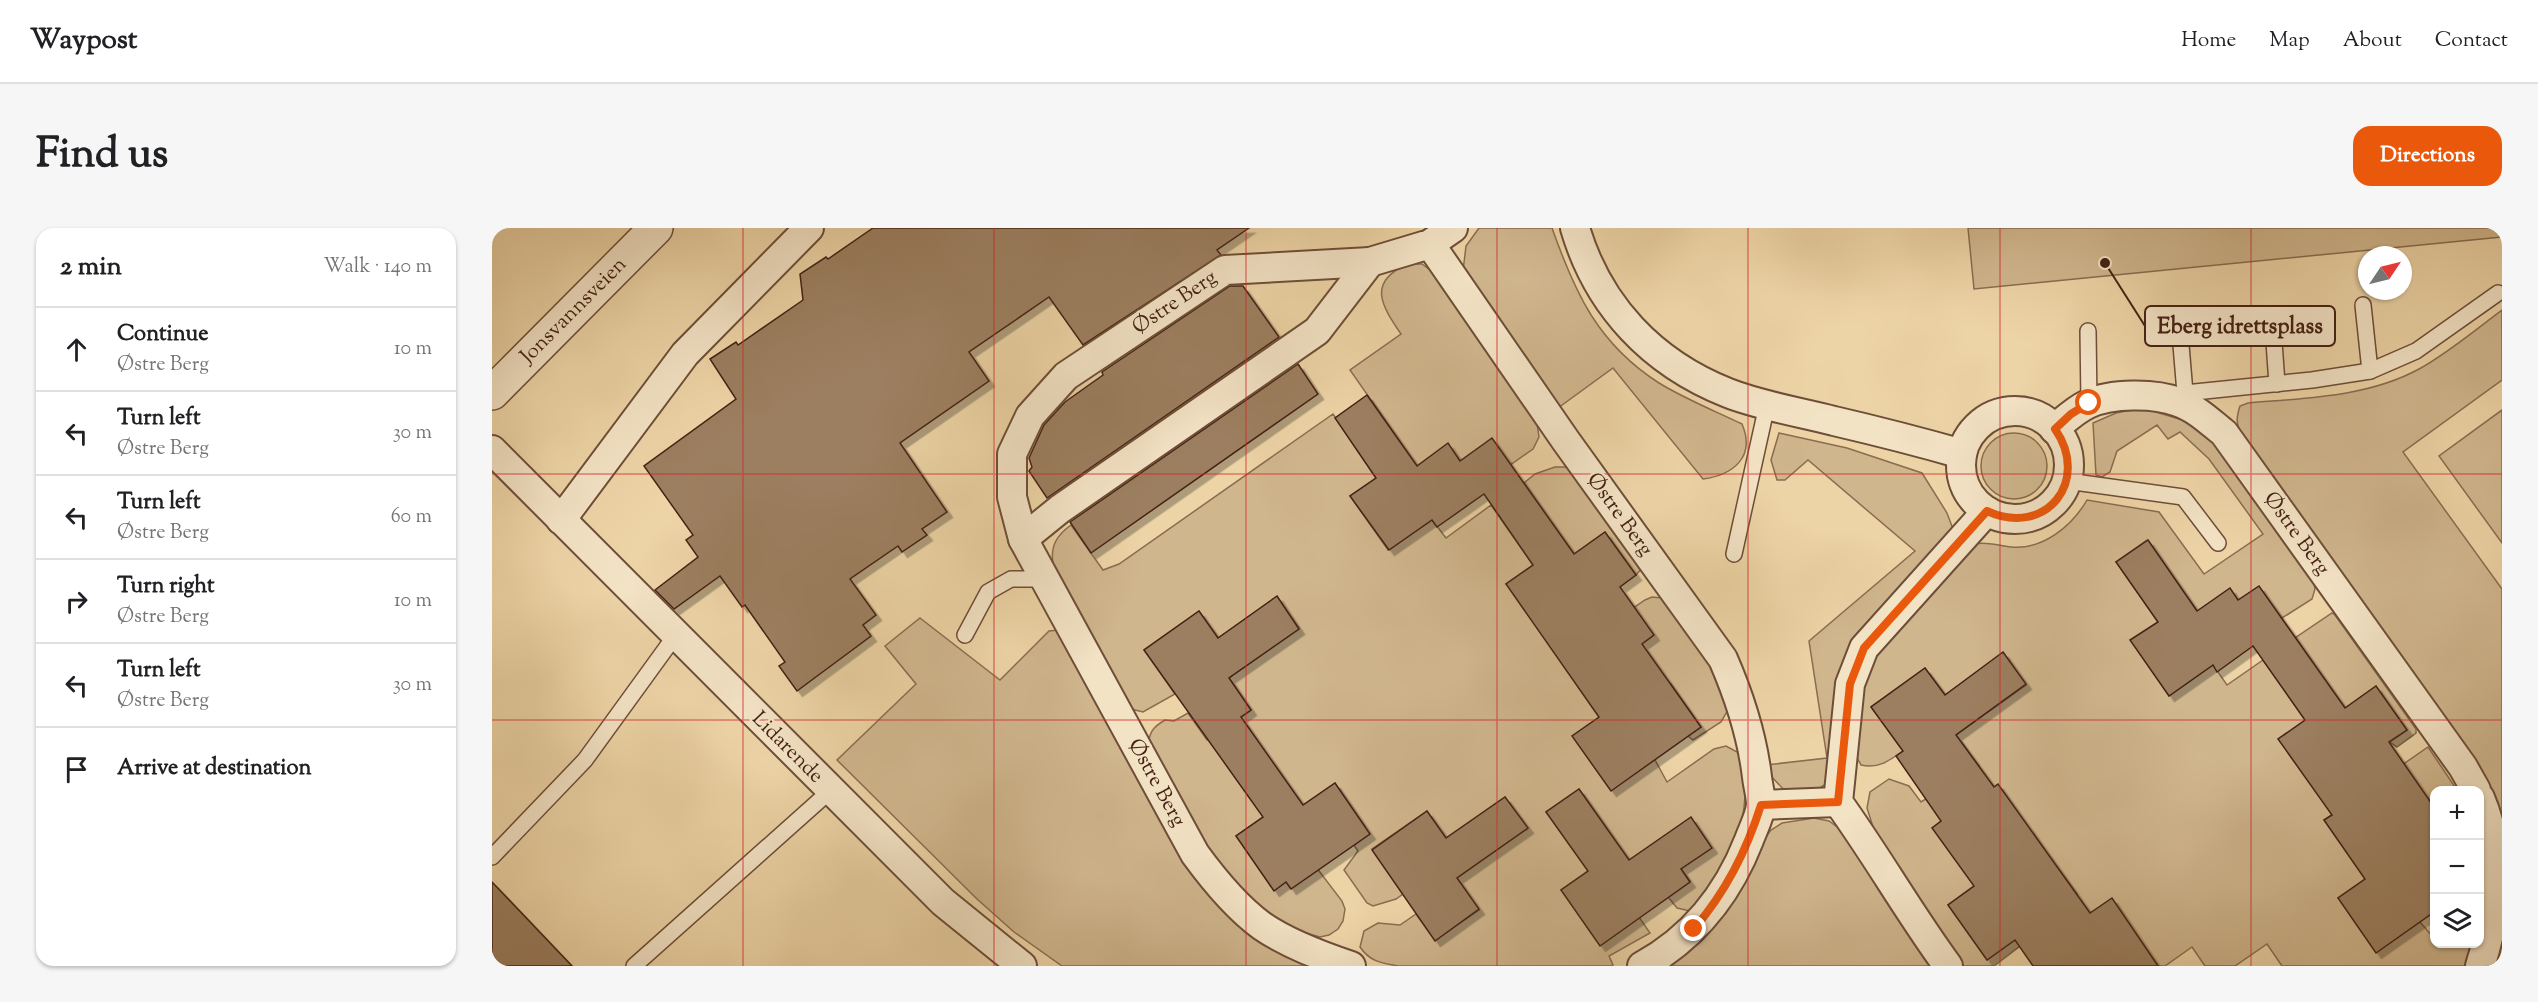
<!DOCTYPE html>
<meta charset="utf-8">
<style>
:root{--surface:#fff;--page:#f6f6f6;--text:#202124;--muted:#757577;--line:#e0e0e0;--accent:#ea580c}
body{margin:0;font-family:"Sorts Mill Goudy",serif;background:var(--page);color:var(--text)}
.controls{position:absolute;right:18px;bottom:18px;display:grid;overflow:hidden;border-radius:12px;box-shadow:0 2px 4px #0004}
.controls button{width:54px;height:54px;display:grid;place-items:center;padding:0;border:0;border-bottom:2px solid var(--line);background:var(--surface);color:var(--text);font:30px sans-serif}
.compass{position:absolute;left:1866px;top:18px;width:54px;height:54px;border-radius:50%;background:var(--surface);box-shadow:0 2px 4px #0004;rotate:55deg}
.stop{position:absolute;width:18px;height:18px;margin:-14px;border:4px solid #ea580c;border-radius:50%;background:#fff}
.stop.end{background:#ea580c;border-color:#fff;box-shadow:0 2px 6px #0008}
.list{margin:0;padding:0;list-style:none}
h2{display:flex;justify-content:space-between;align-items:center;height:78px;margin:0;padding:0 24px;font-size:26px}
h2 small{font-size:20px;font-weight:400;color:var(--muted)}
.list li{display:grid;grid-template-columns:39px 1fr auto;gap:18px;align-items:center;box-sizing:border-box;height:84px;padding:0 24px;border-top:2px solid var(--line)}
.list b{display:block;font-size:22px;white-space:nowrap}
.list p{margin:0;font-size:20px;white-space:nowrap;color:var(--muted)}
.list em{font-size:20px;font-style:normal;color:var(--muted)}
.icon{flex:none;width:33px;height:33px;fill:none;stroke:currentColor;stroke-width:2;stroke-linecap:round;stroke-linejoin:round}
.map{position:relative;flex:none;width:2010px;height:738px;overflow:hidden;border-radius:18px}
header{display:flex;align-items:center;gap:36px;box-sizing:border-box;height:84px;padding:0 30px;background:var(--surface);border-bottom:2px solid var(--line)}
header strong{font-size:28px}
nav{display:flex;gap:33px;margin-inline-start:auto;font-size:21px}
.intro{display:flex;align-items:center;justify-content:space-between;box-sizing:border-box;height:144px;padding:0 36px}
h1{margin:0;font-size:42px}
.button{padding:15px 27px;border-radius:18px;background:var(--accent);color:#fff;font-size:21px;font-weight:700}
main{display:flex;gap:36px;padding:0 36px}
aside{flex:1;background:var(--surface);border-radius:18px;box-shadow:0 2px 4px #0004}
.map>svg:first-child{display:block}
.green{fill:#d0b68d;stroke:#8a6c50;stroke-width:1.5}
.building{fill:#9c7f60;stroke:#442214;stroke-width:1.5;filter:url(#shadow)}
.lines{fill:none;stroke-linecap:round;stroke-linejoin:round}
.service-casing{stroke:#6e4e38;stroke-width:18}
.minor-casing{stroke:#6e4e38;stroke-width:32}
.tertiary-casing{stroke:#6e4e38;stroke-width:36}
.service{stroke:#f3e3c5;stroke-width:15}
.minor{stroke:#f3e3c5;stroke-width:28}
.tertiary{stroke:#f3e3c5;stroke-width:33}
.route{stroke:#ea580c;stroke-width:8}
.grid{fill:none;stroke:#d62828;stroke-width:1.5;stroke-opacity:0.55}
.labels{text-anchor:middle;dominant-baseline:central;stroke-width:5;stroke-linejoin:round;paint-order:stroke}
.street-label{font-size:21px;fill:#442214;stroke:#f3e3c5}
.leader{fill:none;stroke:#442214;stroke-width:2}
.callout-dot{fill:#442214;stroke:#f3e3c5;stroke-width:2}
.callout{fill:#f3e3c5;stroke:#442214;stroke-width:2}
.callout-label{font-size:22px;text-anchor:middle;font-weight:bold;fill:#442214}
</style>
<header>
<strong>Waypost</strong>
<nav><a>Home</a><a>Map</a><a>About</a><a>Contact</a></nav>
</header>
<div class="intro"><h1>Find us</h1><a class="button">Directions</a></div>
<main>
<aside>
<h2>2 min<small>Walk · 140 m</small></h2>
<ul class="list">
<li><svg class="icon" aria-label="ahead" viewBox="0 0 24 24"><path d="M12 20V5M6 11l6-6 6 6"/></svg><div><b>Continue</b><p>Østre Berg</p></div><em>10 m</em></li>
<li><svg class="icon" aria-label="left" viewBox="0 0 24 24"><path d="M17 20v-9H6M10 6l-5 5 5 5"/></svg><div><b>Turn left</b><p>Østre Berg</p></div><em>30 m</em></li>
<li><svg class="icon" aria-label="left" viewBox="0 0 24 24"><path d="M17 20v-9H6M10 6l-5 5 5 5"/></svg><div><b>Turn left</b><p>Østre Berg</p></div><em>60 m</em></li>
<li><svg class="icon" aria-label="right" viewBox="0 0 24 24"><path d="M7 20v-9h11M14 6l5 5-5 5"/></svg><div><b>Turn right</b><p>Østre Berg</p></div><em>10 m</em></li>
<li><svg class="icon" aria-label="left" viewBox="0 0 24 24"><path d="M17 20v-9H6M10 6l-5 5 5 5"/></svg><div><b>Turn left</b><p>Østre Berg</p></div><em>30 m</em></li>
<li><svg class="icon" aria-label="arrive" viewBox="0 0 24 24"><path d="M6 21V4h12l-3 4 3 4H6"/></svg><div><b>Arrive at destination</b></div></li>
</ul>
</aside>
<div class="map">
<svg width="2010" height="738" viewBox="0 0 2010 738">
<defs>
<filter id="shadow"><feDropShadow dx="5.5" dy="5.5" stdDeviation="0" flood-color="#0004"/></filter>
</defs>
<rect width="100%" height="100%" fill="#edd4a6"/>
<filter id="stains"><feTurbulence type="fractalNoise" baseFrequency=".00333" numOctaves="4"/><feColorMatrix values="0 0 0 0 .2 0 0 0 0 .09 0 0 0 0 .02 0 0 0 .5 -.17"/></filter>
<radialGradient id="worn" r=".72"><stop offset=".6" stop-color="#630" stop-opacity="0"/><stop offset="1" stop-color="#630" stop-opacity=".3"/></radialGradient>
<g class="green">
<path d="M987,0H1060C1083,65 1106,116 1167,155C1193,171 1223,183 1250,196C1264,229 1241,247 1211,251L1121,140L1066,180L971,43L974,18Z"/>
<path d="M1476,0H2010V9L1482,61Z"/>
<path d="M916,36H930L945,47L1044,188L1047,209L1041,221L987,259L956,216L925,238L858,142L909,106C890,78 874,54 916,36Z"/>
<path d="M2010,82V152L1911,224L2010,361V599L1750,207C1744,196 1744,190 1748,178L1756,175C1813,170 1876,169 1927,141C1956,125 1983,102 2010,82Z"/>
<path d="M1650,180L1691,192L1715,207L1733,229L1822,355L1823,361L1820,371L1768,404L1705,383L1655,312L1624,334L1666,394L1639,412L1677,468L1721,437L1735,457L1771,432L1813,492L1884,555L1936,519L1965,562H1942V618L1913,639L1865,570L1832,592L1873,651L1846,670L1884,724L1928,694L1942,710V716H1983L1976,738H1790L1775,716L1743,738H1713L1700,719L1673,738H1666L1620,671L1587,693L1585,666L1554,624L1482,658L1456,677L1495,732L1540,700L1544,706L1502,738H1471L1463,729L1382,602L1375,580L1378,564L1397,551L1417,558L1429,574L1487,538L1464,507L1534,457L1511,425L1453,467L1433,440L1379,479L1411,523C1397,533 1386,541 1369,537L1364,528L1365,478L1382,427L1483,316C1494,313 1507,318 1519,319C1551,322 1580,298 1595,272L1667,284L1712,346L1771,306L1717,231L1688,204L1676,211L1665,197L1625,223L1618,244L1610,249L1604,247L1601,195L1624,185Z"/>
<path d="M2010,182V315L1947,228Z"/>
<path d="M841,186L884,250L858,268L896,322L940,292L954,310L999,277L1041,337L1014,356L1105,405L1153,372L1160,369L1170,370C1198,406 1225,436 1236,482L1229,494L1201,512L1196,508L1209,499L1179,456L1147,478L1098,408L1066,430L1107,489L1163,532L1175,554L1222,521L1234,518L1247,525C1249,537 1253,551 1253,562C1253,612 1230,648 1198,683L1185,680L1176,669L1198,653L1168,611L1137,632L1087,561L1054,584L1096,643L1069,662L1108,717L1147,689L1158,705L1117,728L1121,737L1119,738H906C890,735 878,734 868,719L872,703L886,695L908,697L924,686L943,712L987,682L965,650L1035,601L1013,569L954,610L935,583L880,621L911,666L904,671L881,678L875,675L852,642L866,623L857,610L873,599L843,555L811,577L771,589L744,608L782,662L821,635L850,673L853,681L851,693L846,701L837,707L828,709L796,700L766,678L722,633L656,519C657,504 661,499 673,492L682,493L696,485L715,512L759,482L737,450L807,400L785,369L726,410L707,383L652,422L683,466L651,484L635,480L561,336C558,318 565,307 579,297L611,342L627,336Z"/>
<circle cx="1522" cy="238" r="33"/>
<path d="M1287,205L1355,220L1430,245L1455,285L1461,301L1362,415L1334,556L1323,563L1295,565L1276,545L1274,537L1335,530L1317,413L1423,323L1316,232L1293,252H1285L1279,232Z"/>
<path d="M1063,239H1073L1085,245L1150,340L1144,347L1113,304L1082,326L1032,255L1043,246Z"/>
<path d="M1840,385L1843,387L1924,501V505L1905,519L1898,514L1915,502L1884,458L1853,480L1803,410Z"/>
<path d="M428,390L508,452L557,403L567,402L677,607L823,738H570L522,704L485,671L345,532L424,456L393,418Z"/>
<path d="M1322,590L1337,593L1348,601L1441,738H1175L1279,602L1290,595Z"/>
</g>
<g class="building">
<path d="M381,0H757L725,22L729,27L591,117L557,69L477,124L497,153L408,215L455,284L430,301L435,307L410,324L406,318L358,351L384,387L371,397L379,408L305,463L287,438L293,434L253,377L250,379L228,348L182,381L163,362L206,329L194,312L201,307L152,238L244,171L218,131L244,114L246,117L311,72L308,46L334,29L336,31Z"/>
<path d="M738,58H751L787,109L555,270L537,243L540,239L537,230L552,197L573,174L611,147L610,144Z"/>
<path d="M806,136L826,166L599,325L578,294Z"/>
<path d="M875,167L925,238L956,215L968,233L1000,210L1082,326L1113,304L1144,347L1128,359L1162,407L1150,416L1209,499L1119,563L1080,508L1107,489L1014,356L1041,337L992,266L945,299L940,292L897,322L858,268L884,250L843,190Z"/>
<path d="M1656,312L1705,383L1738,360L1746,372L1767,358L1853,480L1884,458L1915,502L1897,514L1942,579V684L1884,725L1846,670L1873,651L1832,592L1840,587L1786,511L1813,492L1761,418L1725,444L1721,437L1677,468L1638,412L1666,394L1624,334Z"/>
<path d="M785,368L807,401L737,450L759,482L749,489L811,577L843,555L878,606L799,661L794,654L782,663L744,608L771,589L652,422L707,383L726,410Z"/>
<path d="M1511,424L1534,456L1464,507L1502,559L1506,556L1598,685L1620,670L1666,738H1541L1523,712L1495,732L1456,677L1482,658L1440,600L1449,593L1404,528L1411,523L1379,479L1433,440L1453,467Z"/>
<path d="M1087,561L1137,632L1199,589L1220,620L1189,641L1198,654L1108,718L1069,662L1096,643L1054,584Z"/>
<path d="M1013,569L1036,600L965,650L987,681L943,713L880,622L935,583L954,610Z"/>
<path d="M0,654L80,738H0Z"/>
</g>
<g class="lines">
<g class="service-casing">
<g id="service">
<path d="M1871,77L1878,143"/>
<path d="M1780,86L1785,156"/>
<path d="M1687,93L1693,165"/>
<path d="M1596,103L1597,175"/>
<path d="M1688,174L1693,165L1820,152L1878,143L1924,123L2006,65"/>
<path d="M1575,253L1691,269L1726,315"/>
<path d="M1242,326L1275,177"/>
<path d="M473,407L496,364L519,351H553"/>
<path d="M0,629L93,532L183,408"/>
<path d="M142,738L338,563"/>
</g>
</g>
<g class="minor-casing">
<g id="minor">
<path d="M1083,0C1106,78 1160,135 1236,165C1269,178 1307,184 1342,193C1385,203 1428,214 1470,226"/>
<path d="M938,16L1074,213L1231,431C1248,470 1260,507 1265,549C1266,558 1269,568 1269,577C1268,588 1261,601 1257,612C1236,666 1201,710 1150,738"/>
<circle cx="1523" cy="237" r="54"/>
<path d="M1562,201C1573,192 1583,182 1596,176C1619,165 1663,165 1686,174C1704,180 1718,194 1732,205L1971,539L1984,562"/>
<path d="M0,222L451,674L530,738"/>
<path d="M69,292L193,126L317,0"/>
<path d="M531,311L520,269V226L538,188L574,148L733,42L878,34"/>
<path d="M1988,570C2010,621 2006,685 1988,738"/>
<path d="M1269,577L1346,574"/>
<path d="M859,738C829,728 796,716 770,698C744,679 722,652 703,626L531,311L568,281L825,103L878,34L938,16L961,0"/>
<path d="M1456,738C1417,685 1385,628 1346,574L1358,456L1372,420L1495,283"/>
</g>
</g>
<g class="tertiary-casing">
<path id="tertiary" d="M0,165L164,0"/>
</g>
<use href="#service" class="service"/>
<use href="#minor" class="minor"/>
<use href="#tertiary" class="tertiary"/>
</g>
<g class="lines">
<path class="route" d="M1202,701C1234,663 1254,624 1269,577L1346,574L1358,456L1372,420L1495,283C1554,310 1599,253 1563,201L1579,186L1597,175"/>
</g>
<path class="grid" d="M251,0V738M502,0V738M754,0V738M1005,0V738M1256,0V738M1508,0V738M1759,0V738M0,246H2010M0,492H2010"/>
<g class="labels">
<g class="street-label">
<text transform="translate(683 75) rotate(-34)">Østre Berg</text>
<text transform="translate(82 83) rotate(-45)">Jonsvannsveien</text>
<text transform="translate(1127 287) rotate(54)">Østre Berg</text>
<text transform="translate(1804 306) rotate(54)">Østre Berg</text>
<text transform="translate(295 520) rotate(45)">Lidarende</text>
<text transform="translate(664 555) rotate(61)">Østre Berg</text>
</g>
</g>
<path class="leader" d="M1613 35L1653 98"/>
<circle class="callout-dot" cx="1613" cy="35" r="6"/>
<rect class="callout" x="1653" y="78" width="190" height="40" rx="6"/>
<g class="callout-label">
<text x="1748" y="105">Eberg idrettsplass</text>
</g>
<rect width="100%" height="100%" filter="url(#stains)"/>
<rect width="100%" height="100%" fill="url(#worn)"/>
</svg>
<div class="controls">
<button>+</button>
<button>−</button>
<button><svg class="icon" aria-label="layers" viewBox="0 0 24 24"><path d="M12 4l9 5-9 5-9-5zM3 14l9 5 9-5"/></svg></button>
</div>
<svg class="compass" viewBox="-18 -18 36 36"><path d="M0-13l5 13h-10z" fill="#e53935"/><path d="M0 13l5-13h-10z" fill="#757577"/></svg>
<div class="stop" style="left:1597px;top:175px"></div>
<div class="stop end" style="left:1202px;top:701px"></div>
</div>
</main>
